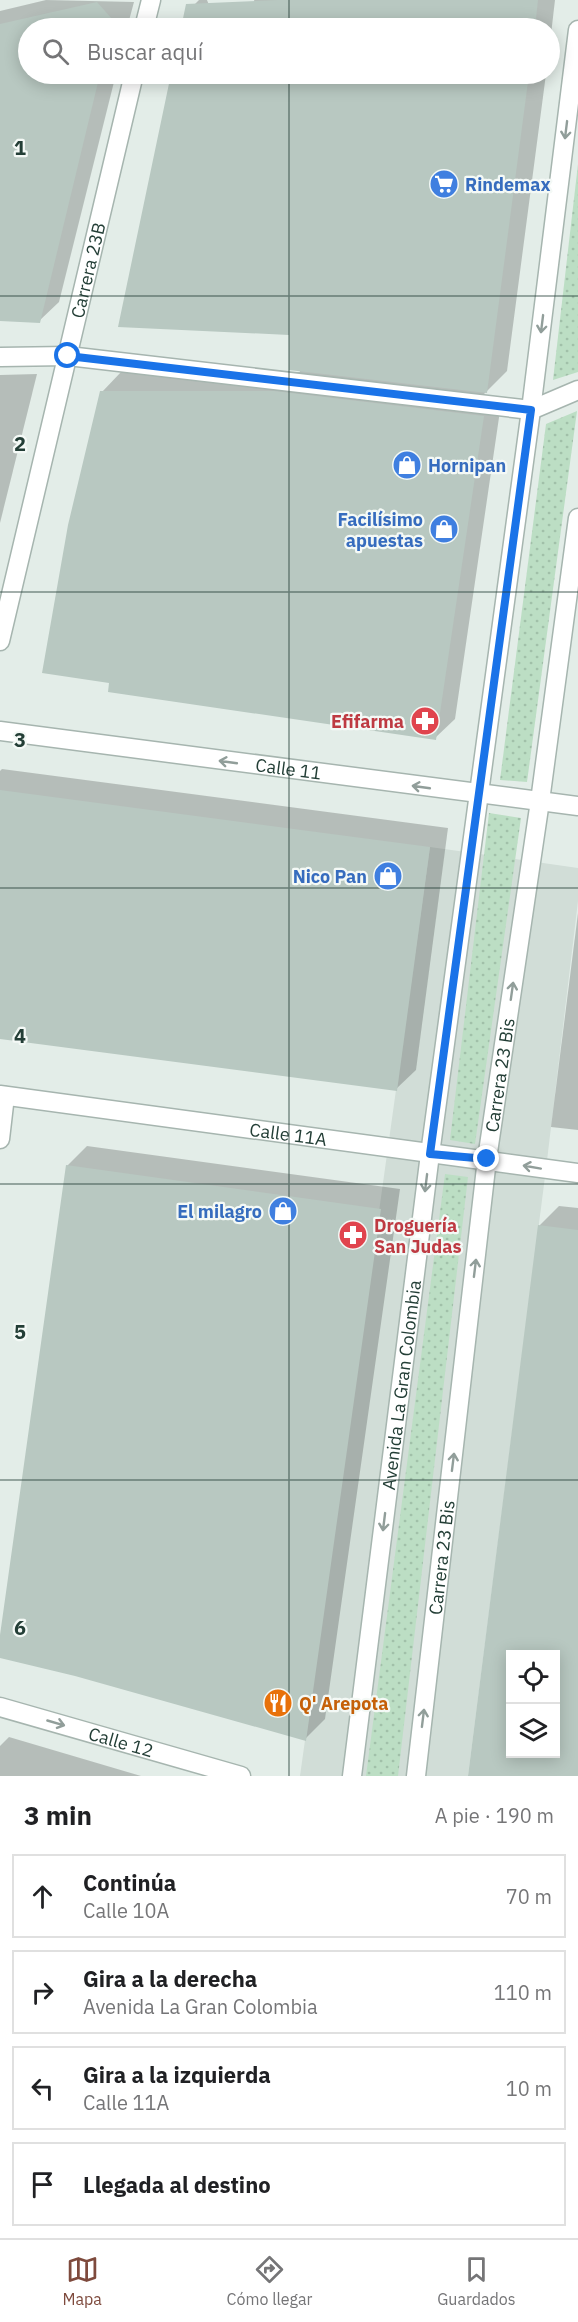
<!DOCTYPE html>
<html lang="es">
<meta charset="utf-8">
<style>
:root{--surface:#fff;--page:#f6f6f6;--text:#202124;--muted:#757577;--line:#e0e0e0;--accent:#7e4a3d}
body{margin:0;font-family:"IBM Plex Sans",sans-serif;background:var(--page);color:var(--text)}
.controls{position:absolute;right:18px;bottom:18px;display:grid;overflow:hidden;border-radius:0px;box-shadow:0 3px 15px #0003}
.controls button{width:54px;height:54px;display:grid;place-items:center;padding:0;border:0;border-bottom:2px solid var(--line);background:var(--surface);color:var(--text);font:30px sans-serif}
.stop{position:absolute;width:18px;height:18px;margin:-14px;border:4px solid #1a73e8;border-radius:50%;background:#fff}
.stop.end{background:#1a73e8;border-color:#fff;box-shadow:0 2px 6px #0008}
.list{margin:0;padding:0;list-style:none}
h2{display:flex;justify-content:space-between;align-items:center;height:78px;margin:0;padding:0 24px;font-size:26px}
h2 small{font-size:20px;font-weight:400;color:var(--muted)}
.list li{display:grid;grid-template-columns:39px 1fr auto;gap:18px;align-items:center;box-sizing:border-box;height:84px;margin:0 12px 12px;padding:0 12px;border:2px solid var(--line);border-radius:0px}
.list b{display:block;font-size:22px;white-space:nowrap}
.list p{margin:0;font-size:20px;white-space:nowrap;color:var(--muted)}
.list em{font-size:20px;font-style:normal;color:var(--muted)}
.icon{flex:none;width:33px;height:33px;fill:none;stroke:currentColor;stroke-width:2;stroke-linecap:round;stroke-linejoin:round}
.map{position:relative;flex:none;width:578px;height:1776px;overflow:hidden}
.search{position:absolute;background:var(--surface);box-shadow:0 3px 15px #0003;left:18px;right:18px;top:18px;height:66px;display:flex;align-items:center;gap:15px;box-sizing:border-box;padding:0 21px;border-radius:33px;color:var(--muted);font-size:22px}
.sheet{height:462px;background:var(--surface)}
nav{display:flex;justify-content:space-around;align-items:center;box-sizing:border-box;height:84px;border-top:2px solid var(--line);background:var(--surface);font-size:16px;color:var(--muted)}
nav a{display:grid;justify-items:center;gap:3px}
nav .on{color:var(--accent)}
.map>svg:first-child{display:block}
.built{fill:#d1ddd7}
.park{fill:url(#park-dots)}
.shadow{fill:#0003;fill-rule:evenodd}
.building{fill:#b8c8c1;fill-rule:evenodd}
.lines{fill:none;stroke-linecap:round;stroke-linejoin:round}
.minor-casing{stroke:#a6b5af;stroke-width:21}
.minor{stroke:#fff;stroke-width:18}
.oneway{stroke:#919e9a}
.route{stroke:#1a73e8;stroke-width:8}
.grid{fill:none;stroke:#233e36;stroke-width:1.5;stroke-opacity:0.55}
.labels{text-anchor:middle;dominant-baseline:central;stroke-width:4.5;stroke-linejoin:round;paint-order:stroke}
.shop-label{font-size:18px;font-weight:bold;fill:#366cbe;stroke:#f4f9f6;text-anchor:end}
.street-label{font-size:18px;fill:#233e36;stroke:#f4f9f6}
.health-label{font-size:18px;font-weight:bold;fill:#be3a42;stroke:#f4f9f6;text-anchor:end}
.food-label{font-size:18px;font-weight:bold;fill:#c56008;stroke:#f4f9f6;text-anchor:start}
.grid-label{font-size:20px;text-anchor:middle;font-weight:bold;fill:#233e36;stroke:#f4f9f6;stroke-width:4.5;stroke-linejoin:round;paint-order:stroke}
</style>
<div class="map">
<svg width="578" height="1776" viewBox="0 0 578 1776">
<defs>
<pattern id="park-dots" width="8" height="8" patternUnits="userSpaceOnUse" patternTransform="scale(1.5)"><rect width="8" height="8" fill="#bcdec4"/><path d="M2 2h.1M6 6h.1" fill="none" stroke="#a1c0a9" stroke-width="1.8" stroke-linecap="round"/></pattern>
</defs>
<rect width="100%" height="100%" fill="#e3ede8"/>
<path class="built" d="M430,847L578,868V901L546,1169L468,1776H300Z"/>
<g class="park">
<path d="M578,164V372L553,380Z"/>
<path d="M577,411L527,782L500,780L546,424Z"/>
<path d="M489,813L521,818L475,1144L450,1140Z"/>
<path d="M445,1174L468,1177L398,1776H366Z"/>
</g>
<g class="shadow">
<path d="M46,0L134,2L127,28H28V74H116L59,302L39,321L0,319V11Z"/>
<path d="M199,0H207L218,28H182L185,14Z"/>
<path d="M254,0H555L550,43V28H262Z"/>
<path d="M173,74H546L507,371L483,395L502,397L455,719L435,738L102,392L121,372H300L291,334L120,325Z"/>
<path d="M37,374L0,523V375Z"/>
<path d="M2,769L448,828L416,1070L396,1089L0,1038V771Z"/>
<path d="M578,913V1130L551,1127Z"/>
<path d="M87,1146L400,1189L325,1719L305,1739L75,1675L0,1657L67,1166Z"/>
<path d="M559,1206L578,1208V1776H469L539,1226ZM510,1654H556V1754H510Z"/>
<path d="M9,1737L141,1776H0V1746Z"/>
</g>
<g class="building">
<path d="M278,0H538L535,28H181L186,4Z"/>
<path d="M97,2L113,20L111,28H28V74H100L40,323L0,321V24Z"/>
<path d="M171,74H529L487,393L289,370V335L118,327Z"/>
<path d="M100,391H274L484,416L436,740L108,692L109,683L42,673L68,525Z"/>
<path d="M0,790L430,847L397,1091L0,1039Z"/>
<path d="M66,1165L381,1209L306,1741L75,1676L0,1658V1635Z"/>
<path d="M538,1225L578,1230V1776H468ZM510,1654H555V1754H510Z"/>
</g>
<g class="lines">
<g class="minor-casing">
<g id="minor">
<path d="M144,28L151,0"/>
<path d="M0,357L68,356L531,410L578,390"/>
<path id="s1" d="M0,641L134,74"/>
<path id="s2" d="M0,731L578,806"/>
<path id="s3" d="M0,1095L578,1173"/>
<path d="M0,1139L5,1096"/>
<path id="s4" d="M0,1707L241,1776"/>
<path id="s5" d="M352,1776L430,1154L531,410L578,30"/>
<path id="s6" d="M416,1776L487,1159L540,801L578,518"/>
</g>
</g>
<use href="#minor" class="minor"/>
</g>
<defs><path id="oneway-shaft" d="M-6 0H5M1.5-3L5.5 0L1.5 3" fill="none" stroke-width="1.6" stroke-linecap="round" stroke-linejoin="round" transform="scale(1.5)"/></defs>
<g class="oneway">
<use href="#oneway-shaft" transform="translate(566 130) rotate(97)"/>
<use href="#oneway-shaft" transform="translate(542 324) rotate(97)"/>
<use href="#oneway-shaft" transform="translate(228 762) rotate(-172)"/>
<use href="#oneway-shaft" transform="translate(421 787) rotate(-172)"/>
<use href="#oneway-shaft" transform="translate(512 991) rotate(-82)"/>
<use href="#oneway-shaft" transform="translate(532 1167) rotate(-170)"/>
<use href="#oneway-shaft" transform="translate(426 1183) rotate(97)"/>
<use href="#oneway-shaft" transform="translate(475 1268) rotate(-83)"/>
<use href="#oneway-shaft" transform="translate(453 1462) rotate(-83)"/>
<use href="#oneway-shaft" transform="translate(384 1522) rotate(97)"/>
<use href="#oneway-shaft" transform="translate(423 1718) rotate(-83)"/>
<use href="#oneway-shaft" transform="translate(56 1723) rotate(16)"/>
</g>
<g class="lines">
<path class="route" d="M68,356L531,410L430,1154L487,1159"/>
</g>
<path class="grid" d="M289,0V28M289,74V1776M0,296H578M0,592H578M0,888H578M0,1184H578M0,1480H578"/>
<defs>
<g id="supermarket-disc" transform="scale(1.5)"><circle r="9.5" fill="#3f7fe0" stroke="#f4f9f6"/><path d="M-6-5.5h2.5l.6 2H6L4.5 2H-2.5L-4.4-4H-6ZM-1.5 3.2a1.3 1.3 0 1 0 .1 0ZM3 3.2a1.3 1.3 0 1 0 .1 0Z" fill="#fff"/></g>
<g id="shop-disc" transform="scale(1.5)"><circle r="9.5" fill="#3f7fe0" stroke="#f4f9f6"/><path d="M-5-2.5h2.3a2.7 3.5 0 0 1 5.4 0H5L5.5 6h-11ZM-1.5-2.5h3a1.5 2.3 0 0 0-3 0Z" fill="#fff"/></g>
<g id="pharmacy-disc" transform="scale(1.5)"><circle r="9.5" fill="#e0444e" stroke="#f4f9f6"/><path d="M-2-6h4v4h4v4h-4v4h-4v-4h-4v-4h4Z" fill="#fff"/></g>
<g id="restaurant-disc" transform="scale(1.5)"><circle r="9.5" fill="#e8710a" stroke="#f4f9f6"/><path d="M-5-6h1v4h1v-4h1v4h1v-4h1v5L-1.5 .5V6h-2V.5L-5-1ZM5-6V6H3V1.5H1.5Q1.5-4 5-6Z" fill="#fff"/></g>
</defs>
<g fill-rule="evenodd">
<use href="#supermarket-disc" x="444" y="184"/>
<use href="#shop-disc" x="407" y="465"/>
<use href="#shop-disc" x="444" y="529"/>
<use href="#pharmacy-disc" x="425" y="721"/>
<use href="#shop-disc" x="388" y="876"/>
<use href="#shop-disc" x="283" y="1211"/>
<use href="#pharmacy-disc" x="353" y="1235"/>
<use href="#restaurant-disc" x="278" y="1703"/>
</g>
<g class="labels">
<g class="shop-label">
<text x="465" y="184" text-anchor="start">Rindemax</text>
<text x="428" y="465" text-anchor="start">Hornipan</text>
<text x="423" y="519">Facilísimo<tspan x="423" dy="21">apuestas</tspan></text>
<text x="367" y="876">Nico Pan</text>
<text x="262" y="1211">El milagro</text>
</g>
<g class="street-label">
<text stroke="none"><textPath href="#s1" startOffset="381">Carrera 23B</textPath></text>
<text stroke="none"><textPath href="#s2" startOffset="291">Calle 11</textPath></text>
<text stroke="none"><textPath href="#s6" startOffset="706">Carrera 23 Bis</textPath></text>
<text stroke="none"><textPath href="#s3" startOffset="291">Calle 11A</textPath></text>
<text stroke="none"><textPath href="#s5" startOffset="394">Avenida La Gran Colombia</textPath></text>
<text stroke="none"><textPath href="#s6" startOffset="220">Carrera 23 Bis</textPath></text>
<text stroke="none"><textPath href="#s4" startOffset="126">Calle 12</textPath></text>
</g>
<g class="health-label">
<text x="404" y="721">Efifarma</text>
<text x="374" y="1225" text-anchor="start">Droguería<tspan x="374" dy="21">San Judas</tspan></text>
</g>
<g class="food-label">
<text x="299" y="1703">Q' Arepota</text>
</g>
</g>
<g class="grid-label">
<text x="20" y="155">1</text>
<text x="20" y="451">2</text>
<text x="20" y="747">3</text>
<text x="20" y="1043">4</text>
<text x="20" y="1339">5</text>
<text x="20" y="1635">6</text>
</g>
</svg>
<div class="controls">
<button><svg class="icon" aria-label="locate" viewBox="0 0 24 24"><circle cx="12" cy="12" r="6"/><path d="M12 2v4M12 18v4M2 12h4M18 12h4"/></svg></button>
<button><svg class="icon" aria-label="layers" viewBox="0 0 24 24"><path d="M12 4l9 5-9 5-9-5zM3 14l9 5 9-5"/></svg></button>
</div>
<div class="stop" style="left:68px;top:356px"></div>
<div class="stop end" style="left:487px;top:1159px"></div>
<div class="search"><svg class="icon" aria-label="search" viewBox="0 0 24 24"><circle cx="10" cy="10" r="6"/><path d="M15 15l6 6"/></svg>Buscar aquí</div>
</div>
<section class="sheet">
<h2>3 min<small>A pie · 190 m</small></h2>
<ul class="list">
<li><svg class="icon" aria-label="ahead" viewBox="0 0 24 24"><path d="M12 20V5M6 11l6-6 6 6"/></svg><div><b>Continúa</b><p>Calle 10A</p></div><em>70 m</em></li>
<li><svg class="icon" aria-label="right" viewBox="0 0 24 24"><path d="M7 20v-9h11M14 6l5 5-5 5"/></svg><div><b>Gira a la derecha</b><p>Avenida La Gran Colombia</p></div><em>110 m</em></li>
<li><svg class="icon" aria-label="left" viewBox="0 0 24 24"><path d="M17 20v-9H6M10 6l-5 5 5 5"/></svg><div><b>Gira a la izquierda</b><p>Calle 11A</p></div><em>10 m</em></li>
<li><svg class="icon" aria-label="arrive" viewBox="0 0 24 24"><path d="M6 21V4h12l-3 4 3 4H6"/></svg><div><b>Llegada al destino</b></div></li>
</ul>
</section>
<nav>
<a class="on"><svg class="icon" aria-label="map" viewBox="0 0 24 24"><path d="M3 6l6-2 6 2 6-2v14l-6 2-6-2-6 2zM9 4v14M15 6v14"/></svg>Mapa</a>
<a><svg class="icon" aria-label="directions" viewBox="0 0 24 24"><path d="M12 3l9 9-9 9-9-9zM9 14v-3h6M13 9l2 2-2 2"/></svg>Cómo llegar</a>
<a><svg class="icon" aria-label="saved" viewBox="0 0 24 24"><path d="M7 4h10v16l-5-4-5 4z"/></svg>Guardados</a>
</nav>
